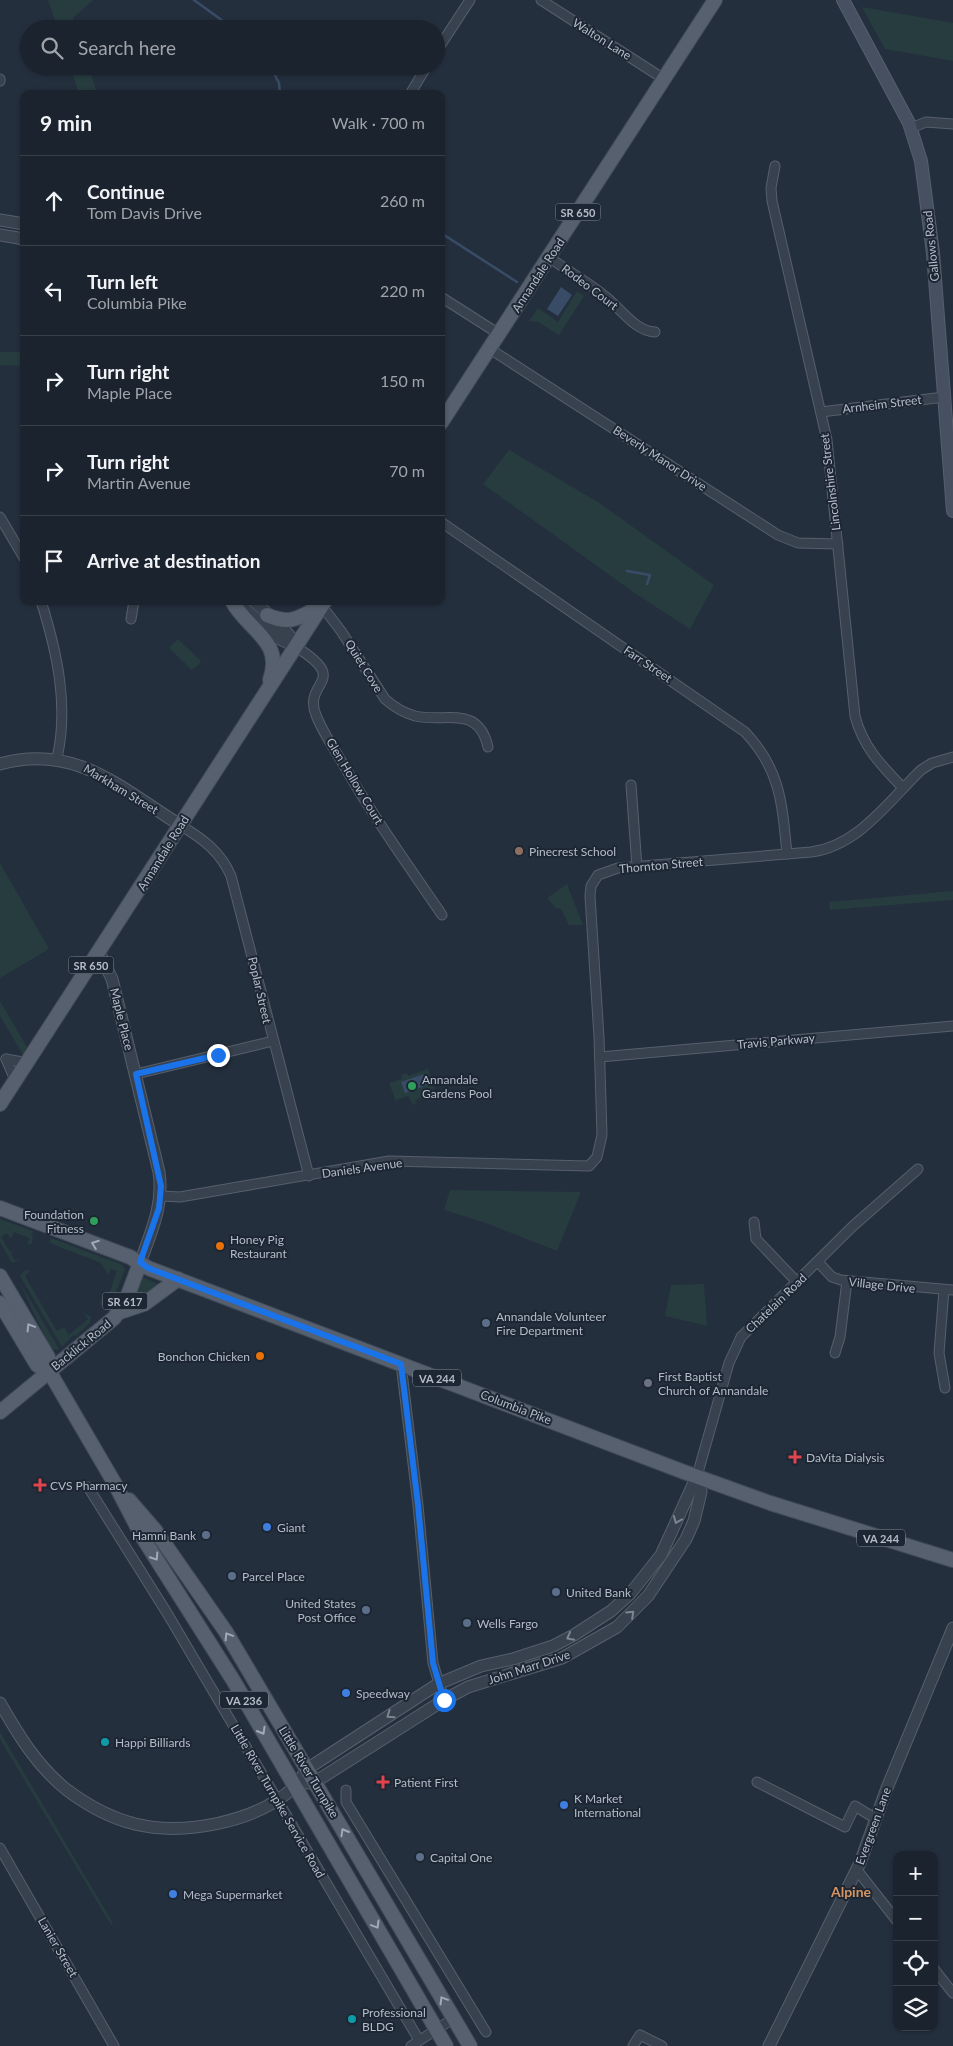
<!DOCTYPE html>
<meta charset="utf-8">
<style>
:root{--surface:#1b232e;--page:#242b36;--text:#f1f3f6;--muted:#a0a4aa;--line:#39404a}
body{margin:0;font-family:Lato,sans-serif;background:var(--page);color:var(--text)}
.controls{position:absolute;right:15px;bottom:15px;display:grid;overflow:hidden;border-radius:10px;box-shadow:0 1px 4px #0004}
.controls button{width:45px;height:45px;display:grid;place-items:center;padding:0;border:0;border-bottom:1px solid var(--line);background:var(--surface);color:var(--text);font:25px sans-serif}
.stop{position:absolute;width:15px;height:15px;margin:-11px;border:4px solid #1a73e8;border-radius:50%;background:#fff}
.stop.end{background:#1a73e8;border-color:#fff;box-shadow:0 1px 5px #0008}
.list{margin:0;padding:0;list-style:none}
h2{display:flex;justify-content:space-between;align-items:center;height:65px;margin:0;padding:0 20px;font-size:21px}
h2 small{font-size:16px;font-weight:400;color:var(--muted)}
.list li{display:grid;grid-template-columns:32px 1fr auto;gap:15px;align-items:center;box-sizing:border-box;height:90px;padding:0 20px;border-top:1px solid var(--line)}
.list b{display:block;font-size:19px;white-space:nowrap}
.list p{margin:0;font-size:16px;white-space:nowrap;color:var(--muted)}
.list em{font-size:16px;font-style:normal;color:var(--muted)}
.icon{flex:none;width:28px;height:28px;fill:none;stroke:currentColor;stroke-width:2;stroke-linecap:round;stroke-linejoin:round}
.map{position:relative;flex:none;width:953px;height:2046px;overflow:hidden}
.search{position:absolute;background:var(--surface);box-shadow:0 1px 4px #0004;left:20px;top:20px;width:425px;height:55px;display:flex;align-items:center;gap:12px;box-sizing:border-box;padding:0 18px;border-radius:28px;color:var(--muted);font-size:19px}
.panel{position:absolute;background:var(--surface);box-shadow:0 1px 4px #0004;left:20px;top:90px;width:425px;height:515px;border-radius:10px}
.map>svg:first-child{display:block}
.green{fill:#263c3f}
.water{fill:#394c67}
.lines{fill:none;stroke-linecap:round;stroke-linejoin:round}
.stream{stroke:#394c67;stroke-width:2.5}
.minor-casing{stroke:#565f6c;stroke-width:11}
.tertiary-casing{stroke:#565f6c;stroke-width:13}
.secondary-casing{stroke:#565f6c;stroke-width:14}
.primary-casing{stroke:#414a57;stroke-width:16}
.minor{stroke:#38414e;stroke-width:9}
.tertiary{stroke:#38414e;stroke-width:11}
.secondary{stroke:#465061;stroke-width:12}
.primary{stroke:#56606e;stroke-width:14}
.oneway{stroke:#a1aab7}
.oneway2{stroke:#7c8592}
.route{stroke:#1a73e8;stroke-width:6}
.education-dot{fill:#8d6e63;stroke:#1d2633;stroke-width:2}
.leisure-dot{fill:#2e9e5b;stroke:#1d2633;stroke-width:2}
.food-dot{fill:#e8710a;stroke:#1d2633;stroke-width:2}
.service-dot{fill:#5c6f8a;stroke:#1d2633;stroke-width:2}
.worship-dot{fill:#6b7280;stroke:#1d2633;stroke-width:2}
.health-dot{fill:#e0444e;stroke:#1d2633;stroke-width:2}
.shop-dot{fill:#3f7fe0;stroke:#1d2633;stroke-width:2}
.culture-dot{fill:#0f9aa8;stroke:#1d2633;stroke-width:2}
.labels{text-anchor:middle;dominant-baseline:central;stroke-width:4;stroke-linejoin:round;paint-order:stroke}
.shield{fill:#1d2633;stroke:#878f9c;stroke-width:1}
.shield-label{font-size:11px;font-weight:bold;fill:#b4bcc9}
.street-label{font-size:12px;fill:#b4bcc9;stroke:#1d2633}
.poi-label{font-size:12px;fill:#b4bcc9;stroke:#1d2633;text-anchor:start}
.neighbourhood-label{font-size:14px;font-weight:bold;fill:#d59563;stroke:#1d2633}
</style>
<div class="map">
<svg width="953" height="2046" viewBox="0 0 953 2046">
<rect width="100%" height="100%" fill="#242f3e"/>
<g class="green">
<path d="M48,0H93L73,18L77,29H58Z"/>
<path d="M862,7L953,23V61L885,49Z"/>
<path d="M70,66H89L97,94H79Z"/>
<path d="M577,291L584,296L559,335L538,322L529,321L538,308L558,322Z"/>
<path d="M0,352H24V366L0,365Z"/>
<path d="M509,450L598,502L714,585L690,629L636,594L483,484Z"/>
<path d="M178,639L200,660L201,662L192,670L169,648Z"/>
<path d="M0,863L49,949L0,978Z"/>
<path d="M567,884L583,925H569L561,909L556,908L547,898Z"/>
<path d="M953,891V900L830,910L829,902Z"/>
<path d="M0,1001L27,1047L23,1055L0,1016Z"/>
<path d="M428,1069L435,1088L415,1101L416,1104L413,1105L408,1096L396,1100L398,1107L389,1083L402,1079L401,1075L407,1073L408,1076Z"/>
<path d="M450,1190L581,1192L557,1251L486,1223L444,1210Z"/>
<path d="M0,1219L33,1231L32,1243L28,1245L29,1238L14,1232L11,1239L7,1233L1,1237L10,1252L15,1250L11,1253L14,1260L20,1259L12,1263L0,1242Z"/>
<path d="M51,1238L123,1265L125,1270L110,1305L102,1308L100,1302L110,1291L117,1271L111,1269L108,1275L101,1263L52,1244L49,1242Z"/>
<path d="M25,1270L30,1271L25,1276L57,1331L64,1327L69,1335L88,1319L84,1314L91,1316L90,1323L75,1336L73,1335L62,1347L20,1276Z"/>
<path d="M142,1277L163,1286L137,1304L133,1302Z"/>
<path d="M19,1281L59,1349L57,1350L51,1349Z"/>
<path d="M704,1284L707,1326L665,1316L671,1285Z"/>
<path d="M0,1732L98,1898L113,1923L111,1925L0,1739Z"/>
</g>
<g class="water">
<path d="M561,287L572,295L558,316L547,309Z"/>
<path d="M424,1074L427,1085L405,1093L401,1082Z"/>
</g>
<g class="lines">
<g class="stream">
<path d="M194,0L234,29"/>
<path d="M270,66L279,83L280,94"/>
<path d="M441,233L517,282"/>
<path d="M627,571L650,575L647,584"/>
</g>
<g class="minor-casing">
<g id="minor">
<path d="M541,0L664,79"/>
<path d="M436,52L470,0"/>
<path d="M0,79V81"/>
<path d="M410,94L427,66"/>
<path d="M911,128L926,122L953,124"/>
<path d="M775,166L771,188L772,201L827,440L855,716C863,747 881,765 903,788"/>
<path d="M549,257C567,271 588,282 606,297C621,309 635,331 655,332"/>
<path d="M441,297L499,334"/>
<path d="M490,349L778,535L798,543L838,544"/>
<path d="M821,412L944,397"/>
<path d="M0,517L24,558"/>
<path d="M441,522L745,732C781,770 782,804 787,854"/>
<path d="M41,601C57,652 69,706 57,758"/>
<path d="M322,606L341,631L385,699C394,707 404,713 415,716C446,723 478,704 488,747"/>
<path d="M131,619L134,601"/>
<path d="M296,647C352,682 302,681 316,715C322,731 333,747 342,762C372,815 408,865 442,915"/>
<path d="M631,785L637,867"/>
<path d="M180,825C203,839 220,851 231,876L309,1176"/>
<path d="M600,1057L953,1026"/>
<path d="M6,1059L16,1082"/>
<path d="M6,1059L28,1063"/>
<path d="M136,1074L273,1041"/>
<path d="M161,1196L180,1197L389,1161L589,1166L597,1157L602,1135L599,1037L590,896L591,886L598,875L618,868L811,852C858,846 888,802 921,770L932,763L953,757"/>
<path d="M754,1222L756,1239L797,1282"/>
<path d="M818,1262L832,1277L841,1280L953,1290"/>
<path d="M944,1290L939,1353L945,1388"/>
<path d="M835,1353L840,1337L847,1281"/>
<path d="M401,1364L418,1505L433,1663L444,1700"/>
<path d="M697,1476L729,1363L741,1337L853,1226L918,1169"/>
<path d="M88,1487L167,1613L419,2040"/>
<path d="M757,1782L845,1827L855,1806L876,1819"/>
<path d="M346,1790V1802L486,2032"/>
<path d="M0,1848L114,2046"/>
<path d="M857,1870L897,1921"/>
<path d="M934,1969L953,1993"/>
<path d="M411,2046L454,2018"/>
<path d="M633,2046L640,2035L662,2046"/>
</g>
</g>
<g class="tertiary-casing">
<g id="tertiary">
<path d="M0,220L24,224"/>
<path d="M0,235L24,239"/>
<path d="M254,601L289,635L296,647"/>
<path d="M244,608L278,638L296,647"/>
<path d="M0,764C75,743 121,788 180,825"/>
<path d="M99,952L112,979L159,1172C164,1205 151,1232 140,1263"/>
<path d="M0,1703C19,1736 37,1766 67,1790C87,1805 111,1818 135,1824C184,1836 256,1822 293,1788C299,1783 303,1775 307,1769L438,1684L481,1666L513,1659L553,1646L574,1635L611,1611L630,1594L661,1555L697,1476"/>
<path d="M308,1783L315,1782L444,1700L468,1687L562,1658L617,1627L648,1596L686,1539L694,1521L701,1492L697,1476"/>
<path d="M769,2046L860,1863L887,1788L953,1628"/>
</g>
</g>
<g class="secondary-casing">
<path id="secondary" d="M843,0L909,123L921,161L933,253L953,511"/>
</g>
<g class="primary-casing">
<g id="primary">
<path d="M441,423L715,0"/>
<path d="M232,601C248,631 284,640 270,680"/>
<path d="M267,615C292,626 299,617 321,606"/>
<path d="M0,1104L325,601"/>
<path d="M0,1208L130,1257L148,1268L684,1472L770,1503L953,1560"/>
<path d="M0,1276L48,1357L49,1371L115,1484L143,1538L233,1680L446,2046"/>
<path d="M0,1303L37,1365L49,1371"/>
<path d="M120,1312L144,1304L178,1279"/>
<path d="M0,1412L114,1318L125,1303L140,1263"/>
<path d="M129,1500L155,1530L226,1632L470,2046"/>
</g>
</g>
<use href="#minor" class="minor"/>
<use href="#tertiary" class="tertiary"/>
<use href="#secondary" class="secondary"/>
<use href="#primary" class="primary"/>
</g>
<defs><path id="oneway-chevron" d="M-2-3.5L2.5 0L-2 3.5" fill="none" stroke-width="1.6" stroke-linecap="round" stroke-linejoin="round" transform="scale(1.25)"/></defs>
<g class="oneway">
<use href="#oneway-chevron" transform="translate(95 1244) rotate(-160)"/>
<use href="#oneway-chevron" transform="translate(30 1327) rotate(-121)"/>
<use href="#oneway-chevron" transform="translate(155 1557) rotate(57)"/>
<use href="#oneway-chevron" transform="translate(228 1636) rotate(-121)"/>
<use href="#oneway-chevron" transform="translate(262 1731) rotate(60)"/>
<use href="#oneway-chevron" transform="translate(344 1832) rotate(-120)"/>
<use href="#oneway-chevron" transform="translate(376 1925) rotate(59)"/>
<use href="#oneway-chevron" transform="translate(443 2000) rotate(-121)"/>
</g>
<g class="oneway2">
<use href="#oneway-chevron" transform="translate(677 1520) rotate(112)"/>
<use href="#oneway-chevron" transform="translate(631 1614) rotate(-43)"/>
<use href="#oneway-chevron" transform="translate(570 1637) rotate(152)"/>
<use href="#oneway-chevron" transform="translate(390 1715) rotate(146)"/>
</g>
<g class="lines">
<path class="route" d="M218,1055L136,1074L161,1186L159,1208L140,1262L148,1268L401,1364L418,1505L433,1663L444,1700"/>
</g>
<circle class="education-dot" cx="519" cy="851" r="5"/>
<g class="leisure-dot">
<circle cx="412" cy="1086" r="5"/>
<circle cx="94" cy="1221" r="5"/>
</g>
<g class="food-dot">
<circle cx="220" cy="1246" r="5"/>
<circle cx="260" cy="1356" r="5"/>
</g>
<g class="service-dot">
<circle cx="486" cy="1323" r="5"/>
<circle cx="206" cy="1535" r="5"/>
<circle cx="232" cy="1576" r="5"/>
<circle cx="556" cy="1592" r="5"/>
<circle cx="366" cy="1610" r="5"/>
<circle cx="467" cy="1623" r="5"/>
<circle cx="420" cy="1857" r="5"/>
</g>
<circle class="worship-dot" cx="648" cy="1383" r="5"/>
<g class="health-dot">
<path d="M792.5 1449.5h5v5h5v5h-5v5h-5v-5h-5v-5h5z"/>
<path d="M37.5 1477.5h5v5h5v5h-5v5h-5v-5h-5v-5h5z"/>
<path d="M380.5 1774.5h5v5h5v5h-5v5h-5v-5h-5v-5h5z"/>
</g>
<g class="shop-dot">
<circle cx="267" cy="1527" r="5"/>
<circle cx="346" cy="1693" r="5"/>
<circle cx="564" cy="1805" r="5"/>
<circle cx="173" cy="1894" r="5"/>
</g>
<g class="culture-dot">
<circle cx="105" cy="1742" r="5"/>
<circle cx="352" cy="2019" r="5"/>
</g>
<g class="labels">
<g class="shield">
<rect x="555.5" y="203.5" width="45" height="17" rx="4"/>
<rect x="68.5" y="956.5" width="45" height="17" rx="4"/>
<rect x="102.5" y="1292.5" width="45" height="17" rx="4"/>
<rect x="413" y="1369.5" width="48" height="17" rx="4"/>
<rect x="857" y="1529.5" width="48" height="17" rx="4"/>
<rect x="220" y="1691.5" width="48" height="17" rx="4"/>
</g>
<g class="shield-label">
<text x="578" y="212">SR 650</text>
<text x="91" y="965">SR 650</text>
<text x="125" y="1301">SR 617</text>
<text x="437" y="1378">VA 244</text>
<text x="881" y="1538">VA 244</text>
<text x="244" y="1700">VA 236</text>
</g>
<g class="street-label">
<text transform="translate(602 39) rotate(32)">Walton Lane</text>
<text transform="translate(931 246) rotate(-96)">Gallows Road</text>
<text transform="translate(538 275) rotate(-57)">Annandale Road</text>
<text transform="translate(590 287) rotate(37)">Rodeo Court</text>
<text transform="translate(882 404) rotate(-7)">Arnheim Street</text>
<text transform="translate(660 458) rotate(33)">Beverly Manor Drive</text>
<text transform="translate(830 482) rotate(-97)">Lincolnshire Street</text>
<text transform="translate(648 664) rotate(34)">Farr Street</text>
<text transform="translate(364 666) rotate(58)">Quiet Cove</text>
<text transform="translate(355 781) rotate(59)">Glen Hollow Court</text>
<text transform="translate(121 789) rotate(31)">Markham Street</text>
<text transform="translate(163 853) rotate(-58)">Annandale Road</text>
<text transform="translate(661 865) rotate(-5)">Thornton Street</text>
<text transform="translate(260 990) rotate(77)">Poplar Street</text>
<text transform="translate(122 1019) rotate(76)">Maple Place</text>
<text transform="translate(776 1041) rotate(-5)">Travis Parkway</text>
<text transform="translate(362 1168) rotate(-8)">Daniels Avenue</text>
<text transform="translate(882 1285) rotate(6)">Village Drive</text>
<text transform="translate(776 1303) rotate(-44)">Chatelain Road</text>
<text transform="translate(81 1345) rotate(-39)">Backlick Road</text>
<text transform="translate(516 1407) rotate(21)">Columbia Pike</text>
<text transform="translate(529 1667) rotate(-18)">John Marr Drive</text>
<text transform="translate(309 1772) rotate(59)">Little River Turnpike</text>
<text transform="translate(278 1801) rotate(60)">Little River Turnpike Service Road</text>
<text transform="translate(873 1826) rotate(-70)">Evergreen Lane</text>
<text transform="translate(58 1947) rotate(60)">Lanier Street</text>
</g>
<g class="poi-label">
<text x="529" y="851">Pinecrest School</text>
<text x="422" y="1079">Annandale<tspan x="422" dy="14">Gardens Pool</tspan></text>
<text x="84" y="1214" text-anchor="end">Foundation<tspan x="84" dy="14">Fitness</tspan></text>
<text x="230" y="1239">Honey Pig<tspan x="230" dy="14">Restaurant</tspan></text>
<text x="496" y="1316">Annandale Volunteer<tspan x="496" dy="14">Fire Department</tspan></text>
<text x="250" y="1356" text-anchor="end">Bonchon Chicken</text>
<text x="658" y="1376">First Baptist<tspan x="658" dy="14">Church of Annandale</tspan></text>
<text x="806" y="1457">DaVita Dialysis</text>
<text x="50" y="1485">CVS Pharmacy</text>
<text x="277" y="1527">Giant</text>
<text x="196" y="1535" text-anchor="end">Hamni Bank</text>
<text x="242" y="1576">Parcel Place</text>
<text x="566" y="1592">United Bank</text>
<text x="356" y="1603" text-anchor="end">United States<tspan x="356" dy="14">Post Office</tspan></text>
<text x="477" y="1623">Wells Fargo</text>
<text x="356" y="1693">Speedway</text>
<text x="115" y="1742">Happi Billiards</text>
<text x="394" y="1782">Patient First</text>
<text x="574" y="1798">K Market<tspan x="574" dy="14">International</tspan></text>
<text x="430" y="1857">Capital One</text>
<text x="183" y="1894">Mega Supermarket</text>
<text x="362" y="2012">Professional<tspan x="362" dy="14">BLDG</tspan></text>
</g>
<g class="neighbourhood-label">
<text x="851" y="1891">Alpine</text>
</g>
</g>
</svg>
<div class="controls">
<button>+</button>
<button>−</button>
<button><svg class="icon" aria-label="locate" viewBox="0 0 24 24"><circle cx="12" cy="12" r="6"/><path d="M12 2v4M12 18v4M2 12h4M18 12h4"/></svg></button>
<button><svg class="icon" aria-label="layers" viewBox="0 0 24 24"><path d="M12 4l9 5-9 5-9-5zM3 14l9 5 9-5"/></svg></button>
</div>
<div class="stop" style="left:444px;top:1700px"></div>
<div class="stop end" style="left:218px;top:1055px"></div>
<div class="search"><svg class="icon" aria-label="search" viewBox="0 0 24 24"><circle cx="10" cy="10" r="6"/><path d="M15 15l6 6"/></svg>Search here</div>
<section class="panel">
<h2>9 min<small>Walk · 700 m</small></h2>
<ul class="list">
<li><svg class="icon" aria-label="ahead" viewBox="0 0 24 24"><path d="M12 20V5M6 11l6-6 6 6"/></svg><div><b>Continue</b><p>Tom Davis Drive</p></div><em>260 m</em></li>
<li><svg class="icon" aria-label="left" viewBox="0 0 24 24"><path d="M17 20v-9H6M10 6l-5 5 5 5"/></svg><div><b>Turn left</b><p>Columbia Pike</p></div><em>220 m</em></li>
<li><svg class="icon" aria-label="right" viewBox="0 0 24 24"><path d="M7 20v-9h11M14 6l5 5-5 5"/></svg><div><b>Turn right</b><p>Maple Place</p></div><em>150 m</em></li>
<li><svg class="icon" aria-label="right" viewBox="0 0 24 24"><path d="M7 20v-9h11M14 6l5 5-5 5"/></svg><div><b>Turn right</b><p>Martin Avenue</p></div><em>70 m</em></li>
<li><svg class="icon" aria-label="arrive" viewBox="0 0 24 24"><path d="M6 21V4h12l-3 4 3 4H6"/></svg><div><b>Arrive at destination</b></div></li>
</ul>
</section>
</div>
